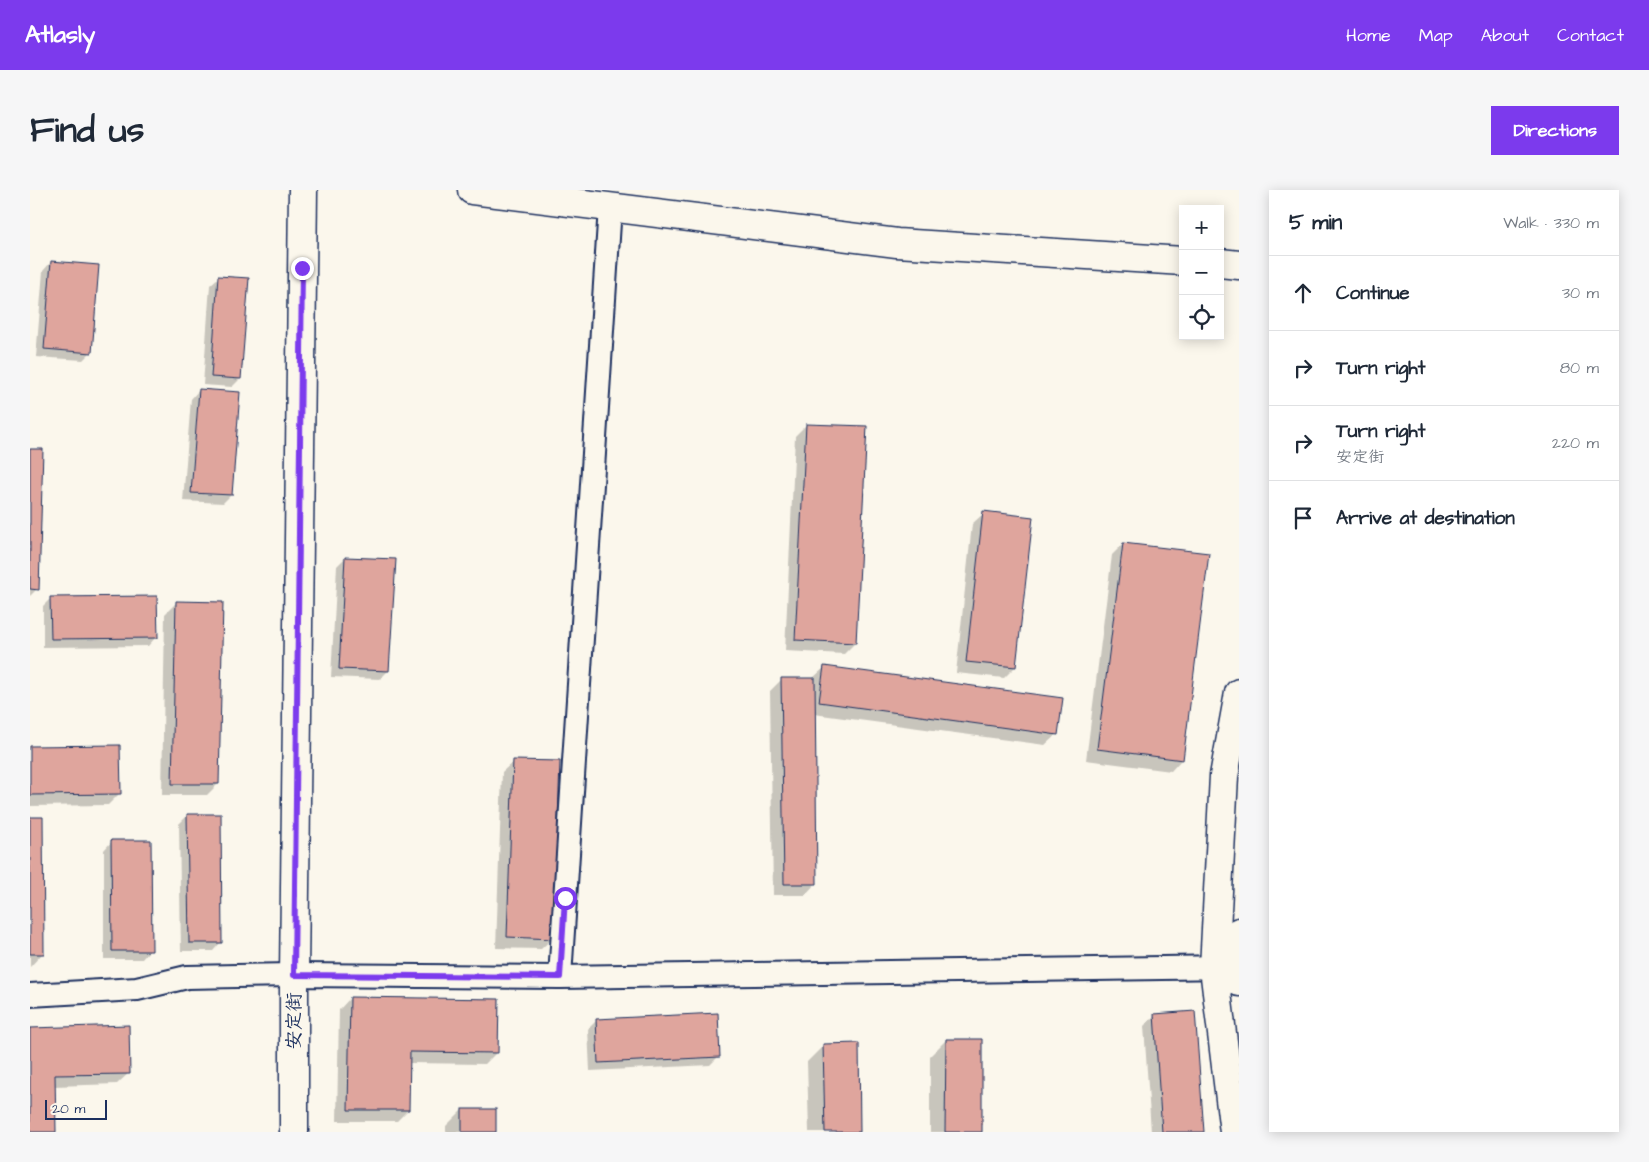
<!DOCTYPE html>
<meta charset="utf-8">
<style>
:root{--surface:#fff;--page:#f6f6f7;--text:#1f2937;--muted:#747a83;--line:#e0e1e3;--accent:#7c3aed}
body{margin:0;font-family:"Architects Daughter","LXGW WenKai TC",sans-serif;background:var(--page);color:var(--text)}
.controls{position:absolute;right:15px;top:15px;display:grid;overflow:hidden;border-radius:0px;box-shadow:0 2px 12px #0003}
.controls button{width:45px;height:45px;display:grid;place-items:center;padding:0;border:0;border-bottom:1px solid var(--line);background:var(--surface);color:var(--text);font:25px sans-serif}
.scale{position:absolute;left:15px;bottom:12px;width:62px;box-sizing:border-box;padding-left:5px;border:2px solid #1b2f5e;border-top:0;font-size:14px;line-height:18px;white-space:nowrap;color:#1b2f5e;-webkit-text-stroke:4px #fbf7ec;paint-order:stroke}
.stop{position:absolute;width:15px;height:15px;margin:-11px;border:4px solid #7c3aed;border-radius:50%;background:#fff}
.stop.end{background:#7c3aed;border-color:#fff;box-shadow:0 1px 5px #0008}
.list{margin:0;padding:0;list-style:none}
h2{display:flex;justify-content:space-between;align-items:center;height:65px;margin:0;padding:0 20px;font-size:21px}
h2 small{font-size:16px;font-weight:400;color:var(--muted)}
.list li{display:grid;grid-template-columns:32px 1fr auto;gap:15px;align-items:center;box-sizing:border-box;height:75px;padding:0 20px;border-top:1px solid var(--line)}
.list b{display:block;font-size:19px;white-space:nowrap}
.list p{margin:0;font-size:16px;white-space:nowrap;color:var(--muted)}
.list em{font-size:16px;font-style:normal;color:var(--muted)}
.icon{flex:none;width:28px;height:28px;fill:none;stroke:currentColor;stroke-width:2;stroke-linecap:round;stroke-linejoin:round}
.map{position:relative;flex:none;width:1209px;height:942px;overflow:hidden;border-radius:0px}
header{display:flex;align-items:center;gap:30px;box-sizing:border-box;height:70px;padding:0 25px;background:var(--accent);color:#fff}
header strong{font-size:24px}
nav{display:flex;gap:28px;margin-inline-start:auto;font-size:18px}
.intro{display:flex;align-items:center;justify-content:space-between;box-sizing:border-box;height:120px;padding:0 30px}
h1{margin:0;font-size:35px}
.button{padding:12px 22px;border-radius:0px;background:var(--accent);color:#fff;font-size:18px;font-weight:700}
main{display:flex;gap:30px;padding:0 30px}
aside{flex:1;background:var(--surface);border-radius:0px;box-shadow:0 2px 12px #0003}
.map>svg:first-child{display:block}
.shadow{fill:#0003}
.building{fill:#dfa59d;stroke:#1b2f5e}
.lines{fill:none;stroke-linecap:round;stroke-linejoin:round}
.street-casing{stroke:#1b2f5e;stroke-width:26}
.secondary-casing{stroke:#1b2f5e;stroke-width:31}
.street{stroke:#fbf7ec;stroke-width:22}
.secondary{stroke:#fbf7ec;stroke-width:28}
.route{stroke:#7c3aed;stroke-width:6}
.labels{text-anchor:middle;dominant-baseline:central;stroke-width:5;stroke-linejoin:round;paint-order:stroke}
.street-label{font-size:19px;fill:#1b2f5e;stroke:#fbf7ec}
</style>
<header>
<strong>Atlasly</strong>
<nav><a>Home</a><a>Map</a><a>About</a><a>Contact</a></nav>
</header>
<div class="intro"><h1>Find us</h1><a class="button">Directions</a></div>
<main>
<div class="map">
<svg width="1209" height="942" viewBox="0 0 1209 942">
<rect width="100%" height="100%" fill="#fbf7ec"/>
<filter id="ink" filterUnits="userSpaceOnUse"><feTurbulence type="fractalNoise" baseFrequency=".02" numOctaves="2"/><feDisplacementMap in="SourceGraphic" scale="10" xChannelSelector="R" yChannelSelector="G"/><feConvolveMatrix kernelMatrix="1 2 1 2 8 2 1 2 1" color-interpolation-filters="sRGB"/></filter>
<g filter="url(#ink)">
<g class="shadow">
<path d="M21,72L61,162L53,170L6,167L13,81Z"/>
<path d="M189,87L210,189L202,197L173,195L180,95Z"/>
<path d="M169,200L201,305L193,313L153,311L161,209Z"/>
<path d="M776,235L825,453L814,464L755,461L765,246Z"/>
<path d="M0,260L7,399L0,406Z"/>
<path d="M954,323L985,477L974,488L926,483L942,334Z"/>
<path d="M1093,354L1152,569L1141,581L1056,570L1082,365Z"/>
<path d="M315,368L358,481L350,489L301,487L307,376Z"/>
<path d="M21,408L126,447L118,456L13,457V416Z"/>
<path d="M147,412L188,594L177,605H132L135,424Z"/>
<path d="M795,477L1027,544L1015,555L784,524L786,693L775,705H743L740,501L751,490L783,488Z"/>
<path d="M0,557L89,604L78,615L0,616Z"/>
<path d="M484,571L523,748L511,759L466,758L472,582Z"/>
<path d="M158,625L191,752L183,761H151L149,634Z"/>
<path d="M0,629L13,763L0,777Z"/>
<path d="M82,651L120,760L112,769H74V660Z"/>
<path d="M320,808L467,862L455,874L379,873L378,920L367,931H307L309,820Z"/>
<path d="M1125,825L1173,942H1121L1114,836Z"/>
<path d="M567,830L688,867L680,875L560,881L558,839Z"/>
<path d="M0,839L99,883L87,894L24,896L25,942H0Z"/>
<path d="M916,850L950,942H900V866Z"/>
<path d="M794,855L829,942H779L777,872Z"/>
<path d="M432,920L465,942H416V936Z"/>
</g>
<g class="building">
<path d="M21,71L69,75L62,163L14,159Z"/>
<path d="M188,86L219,88L211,189L181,187Z"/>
<path d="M169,199L210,202L202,305L161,303Z"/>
<path d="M776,234L837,236L826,453L765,450Z"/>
<path d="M0,259H13L9,400L0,399Z"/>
<path d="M953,321L1003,327L986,477L936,472Z"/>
<path d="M1093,353L1179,363L1153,570L1067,559Z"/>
<path d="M315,367L366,369L359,481L309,479Z"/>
<path d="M127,406L128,448L21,449L20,407Z"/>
<path d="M146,411L193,412L189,594H142Z"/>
<path d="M794,476L1033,508L1028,545L789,512Z"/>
<path d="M751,488H785L787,694H754Z"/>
<path d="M90,555L91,604L0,605V556Z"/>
<path d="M483,570L530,571L524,749L477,747Z"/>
<path d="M157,624H191L192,753H159Z"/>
<path d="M0,627H13L14,764H0Z"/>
<path d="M81,650H121L122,761H82Z"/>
<path d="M320,807L469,809L468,863L380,862L379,920H318Z"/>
<path d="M1165,821L1174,942H1132L1124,824Z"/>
<path d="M688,823L690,867L568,873L566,829Z"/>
<path d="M99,835L100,884L25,885L26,942H0V838Z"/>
<path d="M916,849H952V942H915Z"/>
<path d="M829,853L830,942H795L793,854Z"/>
<rect x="432" y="919" width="34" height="23"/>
</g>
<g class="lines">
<g class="street-casing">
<g id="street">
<path d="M530,787L580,17"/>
<path d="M0,805L107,799L157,787L264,785L530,787L1200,777"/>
</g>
</g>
<g class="secondary-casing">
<g id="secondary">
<path d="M442,0L867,53L1153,71"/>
<path d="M1190,73L1209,75"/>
<path d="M1209,742L1207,777L1209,792"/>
<path d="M264,942V785L273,0"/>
<path d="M1204,942L1184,778L1194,586L1209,503"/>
</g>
</g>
<use href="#street" class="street"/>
<use href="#secondary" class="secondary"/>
</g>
</g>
<g class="lines" filter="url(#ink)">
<path class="route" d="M272,78L264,785L530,787L535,708"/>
</g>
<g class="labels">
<g class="street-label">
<text transform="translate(264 831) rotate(-90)">安定街</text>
</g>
</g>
</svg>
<div class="controls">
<button>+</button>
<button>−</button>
<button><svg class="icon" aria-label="locate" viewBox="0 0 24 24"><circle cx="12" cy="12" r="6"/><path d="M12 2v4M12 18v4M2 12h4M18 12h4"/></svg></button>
</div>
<div class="scale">20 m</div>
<div class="stop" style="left:535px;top:708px"></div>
<div class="stop end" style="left:272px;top:78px"></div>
</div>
<aside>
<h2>5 min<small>Walk · 330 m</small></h2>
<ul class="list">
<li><svg class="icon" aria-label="ahead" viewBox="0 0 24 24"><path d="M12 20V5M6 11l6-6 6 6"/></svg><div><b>Continue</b></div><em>30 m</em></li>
<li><svg class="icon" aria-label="right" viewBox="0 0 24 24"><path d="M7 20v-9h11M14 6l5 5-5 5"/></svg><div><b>Turn right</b></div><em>80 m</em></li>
<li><svg class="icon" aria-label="right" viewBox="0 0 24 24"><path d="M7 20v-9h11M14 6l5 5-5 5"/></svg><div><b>Turn right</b><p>安定街</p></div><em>220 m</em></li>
<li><svg class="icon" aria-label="arrive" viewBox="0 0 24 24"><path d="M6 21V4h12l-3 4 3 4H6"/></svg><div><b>Arrive at destination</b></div></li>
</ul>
</aside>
</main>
